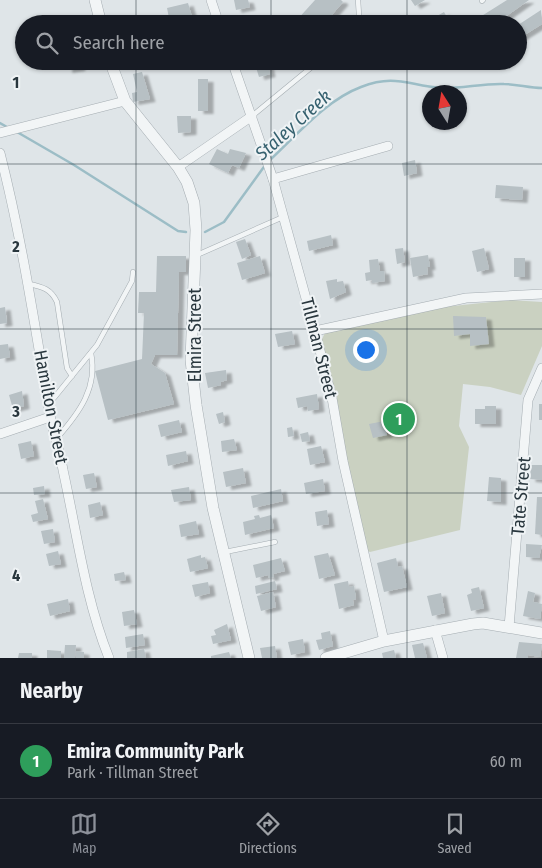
<!DOCTYPE html>
<meta charset="utf-8">
<style>
:root{--surface:#171b24;--page:#20242c;--text:#f1f3f6;--muted:#9ea1a6;--line:#363941;--accent:#8c9099}
body{margin:0;font-family:"Fira Sans Condensed",sans-serif;background:var(--page);color:var(--text)}
.compass{position:absolute;left:422px;top:85px;width:45px;height:45px;border-radius:50%;background:var(--surface);box-shadow:0 1px 4px #0004;rotate:349deg}
.you{position:absolute;left:365px;top:349px;width:18px;height:18px;margin:-12px;border:4px solid #fff;border-radius:50%;background:#1a73e8;box-shadow:0 0 0 8px #1a73e833}
.badge{display:grid;place-items:center;width:32px;height:32px;border-radius:50%;background:var(--accent);color:#fff;font-size:16px;font-weight:700}
.pin{position:absolute;translate:-50% -50%;border:2px solid #fff;box-shadow:0 1px 5px #0006}
.list{margin:0;padding:0;list-style:none}
h2{display:flex;justify-content:space-between;align-items:center;height:65px;margin:0;padding:0 20px;font-size:21px}
h2 small{font-size:16px;font-weight:400;color:var(--muted)}
.list li{display:grid;grid-template-columns:32px 1fr auto;gap:15px;align-items:center;box-sizing:border-box;height:75px;padding:0 20px;border-top:1px solid var(--line)}
.list b{display:block;font-size:19px;white-space:nowrap}
.list p{margin:0;font-size:16px;white-space:nowrap;color:var(--muted)}
.list em{font-size:16px;font-style:normal;color:var(--muted)}
.icon{flex:none;width:28px;height:28px;fill:none;stroke:currentColor;stroke-width:2;stroke-linecap:round;stroke-linejoin:round}
.map{position:relative;flex:none;width:542px;height:658px;overflow:hidden}
.search{position:absolute;background:var(--surface);box-shadow:0 1px 4px #0004;left:15px;right:15px;top:15px;height:55px;display:flex;align-items:center;gap:12px;box-sizing:border-box;padding:0 18px;border-radius:28px;color:var(--muted);font-size:19px}
.sheet{height:140px;background:var(--surface)}
nav{display:flex;justify-content:space-around;align-items:center;box-sizing:border-box;height:70px;border-top:1px solid var(--line);background:var(--surface);font-size:14px;color:var(--muted)}
nav a{display:grid;justify-items:center;gap:2px}
nav .on{color:var(--accent)}
.map>svg:first-child{display:block}
.green{fill:#cad1c1}
.lines{fill:none;stroke-linecap:round;stroke-linejoin:round}
.stream{stroke:#9cbdc6;stroke-width:2.5}
.building{fill:#b7c0c4;filter:url(#shadow)}
.service-casing{stroke:#a5adb2;stroke-width:5.5}
.minor-casing{stroke:#a5adb2;stroke-width:10}
.tertiary-casing{stroke:#a5adb2;stroke-width:12}
.service{stroke:#f2f5f6;stroke-width:4.5}
.minor{stroke:#f2f5f6;stroke-width:9}
.tertiary{stroke:#f2f5f6;stroke-width:11}
.grid{fill:none;stroke:#29373e;stroke-width:1;stroke-opacity:0.55}
.labels{text-anchor:middle;dominant-baseline:central;stroke-width:4;stroke-linejoin:round;paint-order:stroke}
.street-label{font-size:18px;fill:#29373e;stroke:#eff3f5}
.water-label{font-size:19px;font-style:italic;fill:#36616f;stroke:#eff3f5}
.grid-label{font-size:16px;text-anchor:middle;font-weight:bold;fill:#29373e;stroke:#eff3f5;stroke-width:4;stroke-linejoin:round;paint-order:stroke}
</style>
<div class="map">
<svg width="542" height="658" viewBox="0 0 542 658">
<defs>
<filter id="shadow"><feDropShadow dx="5.5" dy="3" stdDeviation="1" flood-color="#0004"/></filter>
</defs>
<rect width="100%" height="100%" fill="#dfe5e8"/>
<path class="green" d="M510,300L542,302V346L521,395L490,387L463,384L459,426L469,447L460,530L370,552L366,550L321,341L325,333L444,307Z"/>
<g class="lines">
<g class="stream">
<path d="M0,123L7,127"/>
<path d="M17,132L74,165L178,231L186,232"/>
<path d="M270,160C297,135 326,100 361,87C394,74 408,85 440,88C461,89 483,83 504,84C517,84 529,88 542,88"/>
<path d="M205,232L224,222L266,164"/>
</g>
</g>
<g class="building">
<path d="M234,0H248L250,7L236,10Z"/>
<path d="M315,0H341L343,2L324,24H298L296,21Z"/>
<path d="M411,0H425L415,6Z"/>
<path d="M507,0H529L495,24H485L480,17Z"/>
<path d="M188,3L192,17L174,21L173,17L169,18L167,8Z"/>
<path d="M541,10L542,24L518,39V25Z"/>
<path d="M444,12L451,24H423Z"/>
<path d="M367,15L410,23V24H365Z"/>
<path d="M66,61H79L80,68L67,70Z"/>
<path d="M254,61H267L270,74L259,77Z"/>
<path d="M142,72L150,99L133,102L132,93L137,92L133,74Z"/>
<rect x="198" y="79" width="10" height="32"/>
<path d="M177,116H191V132L178,133Z"/>
<path d="M217,149L228,154L230,149L246,153L239,168L232,165L228,173L209,164Z"/>
<path d="M415,160L417,173L404,176L402,163Z"/>
<path d="M496,185L523,187L522,200L495,198Z"/>
<path d="M331,235L333,245L309,251L307,241Z"/>
<path d="M245,239L251,255L242,259L236,242Z"/>
<path d="M403,248L405,262L397,264L395,249Z"/>
<path d="M484,248L489,269L477,272L472,251Z"/>
<path d="M428,255L430,267H427L428,274L413,277L410,258Z"/>
<path d="M157,256H186V272H179L177,355H155L151,364L165,373L174,404L108,420L95,371L142,359L144,313H138L139,292H156Z"/>
<path d="M260,256L265,273L242,280L237,263Z"/>
<rect x="514" y="258" width="11" height="19"/>
<path d="M378,259L380,271H384L385,281L372,283V280L366,281L365,273L370,272L369,260Z"/>
<path d="M337,279V282L343,281L346,292L330,299L326,281Z"/>
<path d="M5,307L7,323L0,324V308Z"/>
<path d="M453,316L486,317L489,344L470,346V334L454,336Z"/>
<path d="M292,331L295,344L278,347L275,334Z"/>
<path d="M8,344L10,357L0,359V345Z"/>
<path d="M226,370L227,380L221,382V385L208,388L205,373Z"/>
<path d="M22,391L24,406L13,409L9,395Z"/>
<path d="M317,394L319,409L308,411L307,406L298,408L296,398Z"/>
<rect x="539" y="404" width="3" height="16"/>
<path d="M485,406H496V424H475V409H485Z"/>
<path d="M223,412L225,422L219,424L216,414Z"/>
<path d="M179,420L182,432L161,437L158,425Z"/>
<path d="M384,421L387,435L373,438L369,424Z"/>
<path d="M292,427L294,436L288,437L287,428Z"/>
<path d="M308,432L310,441L302,442L300,434Z"/>
<path d="M234,439L237,450L222,452L221,441Z"/>
<path d="M31,441L34,456L21,459L18,444Z"/>
<path d="M321,446L325,462L310,465L307,449Z"/>
<path d="M186,451L188,461L168,466L166,455Z"/>
<path d="M531,465H542V480L530,479Z"/>
<path d="M243,468L246,483L226,487L223,472Z"/>
<path d="M94,473L97,487L86,489L83,475Z"/>
<path d="M489,477L501,478V502L487,501Z"/>
<path d="M323,479L325,491L306,494L304,483Z"/>
<path d="M44,486L45,494L34,495L33,488Z"/>
<path d="M189,487L191,500L174,502L171,490Z"/>
<path d="M281,489L283,501L253,508L251,496Z"/>
<path d="M537,497H542V535L535,534Z"/>
<path d="M43,499L48,519L33,522L31,515L38,513L35,501Z"/>
<path d="M100,502L103,515L90,518L88,505Z"/>
<path d="M327,510L329,524L317,526L315,512Z"/>
<path d="M259,515L260,518L271,515L274,528L245,535L243,522L255,519L254,516Z"/>
<path d="M196,521L199,534L181,537L179,525Z"/>
<path d="M53,529L55,542L44,544L41,531Z"/>
<path d="M526,544L542,545L539,558L526,557Z"/>
<path d="M58,551L61,564L49,566L46,554Z"/>
<path d="M328,553L335,575L319,579L314,556Z"/>
<path d="M201,555V558L205,557L208,568L190,572L187,559Z"/>
<path d="M281,558L285,571L273,574L274,577L269,578L268,575L256,578L253,565Z"/>
<path d="M396,558L398,567L402,566L407,587L384,592L377,563Z"/>
<path d="M124,572L126,580L115,581L114,574Z"/>
<path d="M275,581L277,589L256,594L255,586Z"/>
<path d="M348,581L349,587L354,586L356,599L353,600L354,605L339,609L334,584Z"/>
<path d="M208,582L210,593L195,597L192,585Z"/>
<path d="M479,587L484,608L471,611L467,595L472,593L471,589Z"/>
<path d="M528,591L535,593L533,602L542,604L540,619L523,616Z"/>
<path d="M273,592L276,607L261,611L257,596Z"/>
<path d="M441,593L445,613L432,616L427,596Z"/>
<path d="M68,599L70,611L50,616L47,604Z"/>
<path d="M134,610L137,624L124,626L122,612Z"/>
<path d="M227,624L231,640L213,644L211,636L216,635L214,630Z"/>
<path d="M330,631L333,646L319,650L316,640L322,639L321,633Z"/>
<path d="M143,634L145,645L126,648L125,637Z"/>
<path d="M303,639L305,652L291,655L288,642Z"/>
<path d="M519,642L542,644L540,657L528,655V658H516Z"/>
<path d="M423,643L427,658H415L412,645Z"/>
<path d="M65,645H76L75,658H64Z"/>
<path d="M275,646L277,658H262L260,648Z"/>
<path d="M144,649L146,658H127V652Z"/>
<path d="M47,650L61,651V658H47Z"/>
<path d="M394,650L396,658H383L382,653Z"/>
<path d="M76,651L84,652V658H76Z"/>
<path d="M229,652L231,658H211V656Z"/>
<path d="M19,653H32V658H18Z"/>
</g>
<g class="lines">
<g class="service-casing">
<g id="service">
<path d="M482,1L483,0"/>
<path d="M356,24L359,15L358,0"/>
<path d="M252,116L319,61"/>
<path d="M197,255L283,217"/>
<path d="M29,284C43,287 51,289 57,302L67,368L72,376"/>
<path d="M49,404L97,345L132,281L133,272"/>
<path d="M57,438C79,413 98,388 91,353"/>
<path d="M225,552L275,542"/>
</g>
</g>
<g class="minor-casing">
<g id="minor">
<path d="M211,0L219,24"/>
<path d="M232,61L273,179L315,331L332,398L343,461L384,641"/>
<path d="M0,133L125,101"/>
<path d="M0,153C22,239 35,327 50,415C53,433 60,451 63,470C77,533 85,598 109,658"/>
<path d="M178,167L252,116"/>
<path d="M273,179L388,146"/>
<path d="M315,331L466,298L542,294"/>
<path d="M0,434L50,417"/>
<path d="M509,627L528,400L542,368"/>
<path d="M435,630L443,658"/>
</g>
</g>
<g class="tertiary-casing">
<g id="tertiary">
<path d="M95,0L101,24"/>
<path d="M110,61L125,101L178,167L187,182L194,203L196,230L191,360L196,405L213,508L249,658"/>
<path d="M326,658L384,641L473,624L483,623L542,633"/>
</g>
</g>
<use href="#service" class="service"/>
<use href="#minor" class="minor"/>
<use href="#tertiary" class="tertiary"/>
</g>
<path class="grid" d="M136,0V24M271,0V24M407,0V24M136,61V658M271,61V658M407,61V658M0,164H542M0,329H542M0,493H542"/>
<g class="labels">
<g class="street-label">
<text transform="translate(195 335) rotate(-90)">Elmira Street</text>
<text transform="translate(319 348) rotate(76)">Tillman Street</text>
<text transform="translate(51 407) rotate(79)">Hamilton Street</text>
<text transform="translate(521 496) rotate(-85)">Tate Street</text>
</g>
<g class="water-label">
<text transform="translate(293 125) rotate(-42)">Staley Creek</text>
</g>
</g>
<g class="grid-label">
<text x="16" y="88">1</text>
<text x="16" y="252">2</text>
<text x="16" y="417">3</text>
<text x="16" y="581">4</text>
</g>
</svg>
<svg class="compass" viewBox="-18 -18 36 36"><path d="M0-13l5 13h-10z" fill="#e53935"/><path d="M0 13l5-13h-10z" fill="#9ea1a6"/></svg>
<div class="you"></div>
<div class="pin badge" style="left:399px;top:419px;background:#2e9e5b">1</div>
<div class="search"><svg class="icon" aria-label="search" viewBox="0 0 24 24"><circle cx="10" cy="10" r="6"/><path d="M15 15l6 6"/></svg>Search here</div>
</div>
<section class="sheet">
<h2>Nearby<small></small></h2>
<ul class="list">
<li><span class="badge" style="background:#2e9e5b">1</span><div><b>Emira Community Park</b><p>Park · Tillman Street</p></div><em>60 m</em></li>
</ul>
</section>
<nav>
<a class="on"><svg class="icon" aria-label="map" viewBox="0 0 24 24"><path d="M3 6l6-2 6 2 6-2v14l-6 2-6-2-6 2zM9 4v14M15 6v14"/></svg>Map</a>
<a><svg class="icon" aria-label="directions" viewBox="0 0 24 24"><path d="M12 3l9 9-9 9-9-9zM9 14v-3h6M13 9l2 2-2 2"/></svg>Directions</a>
<a><svg class="icon" aria-label="saved" viewBox="0 0 24 24"><path d="M7 4h10v16l-5-4-5 4z"/></svg>Saved</a>
</nav>
